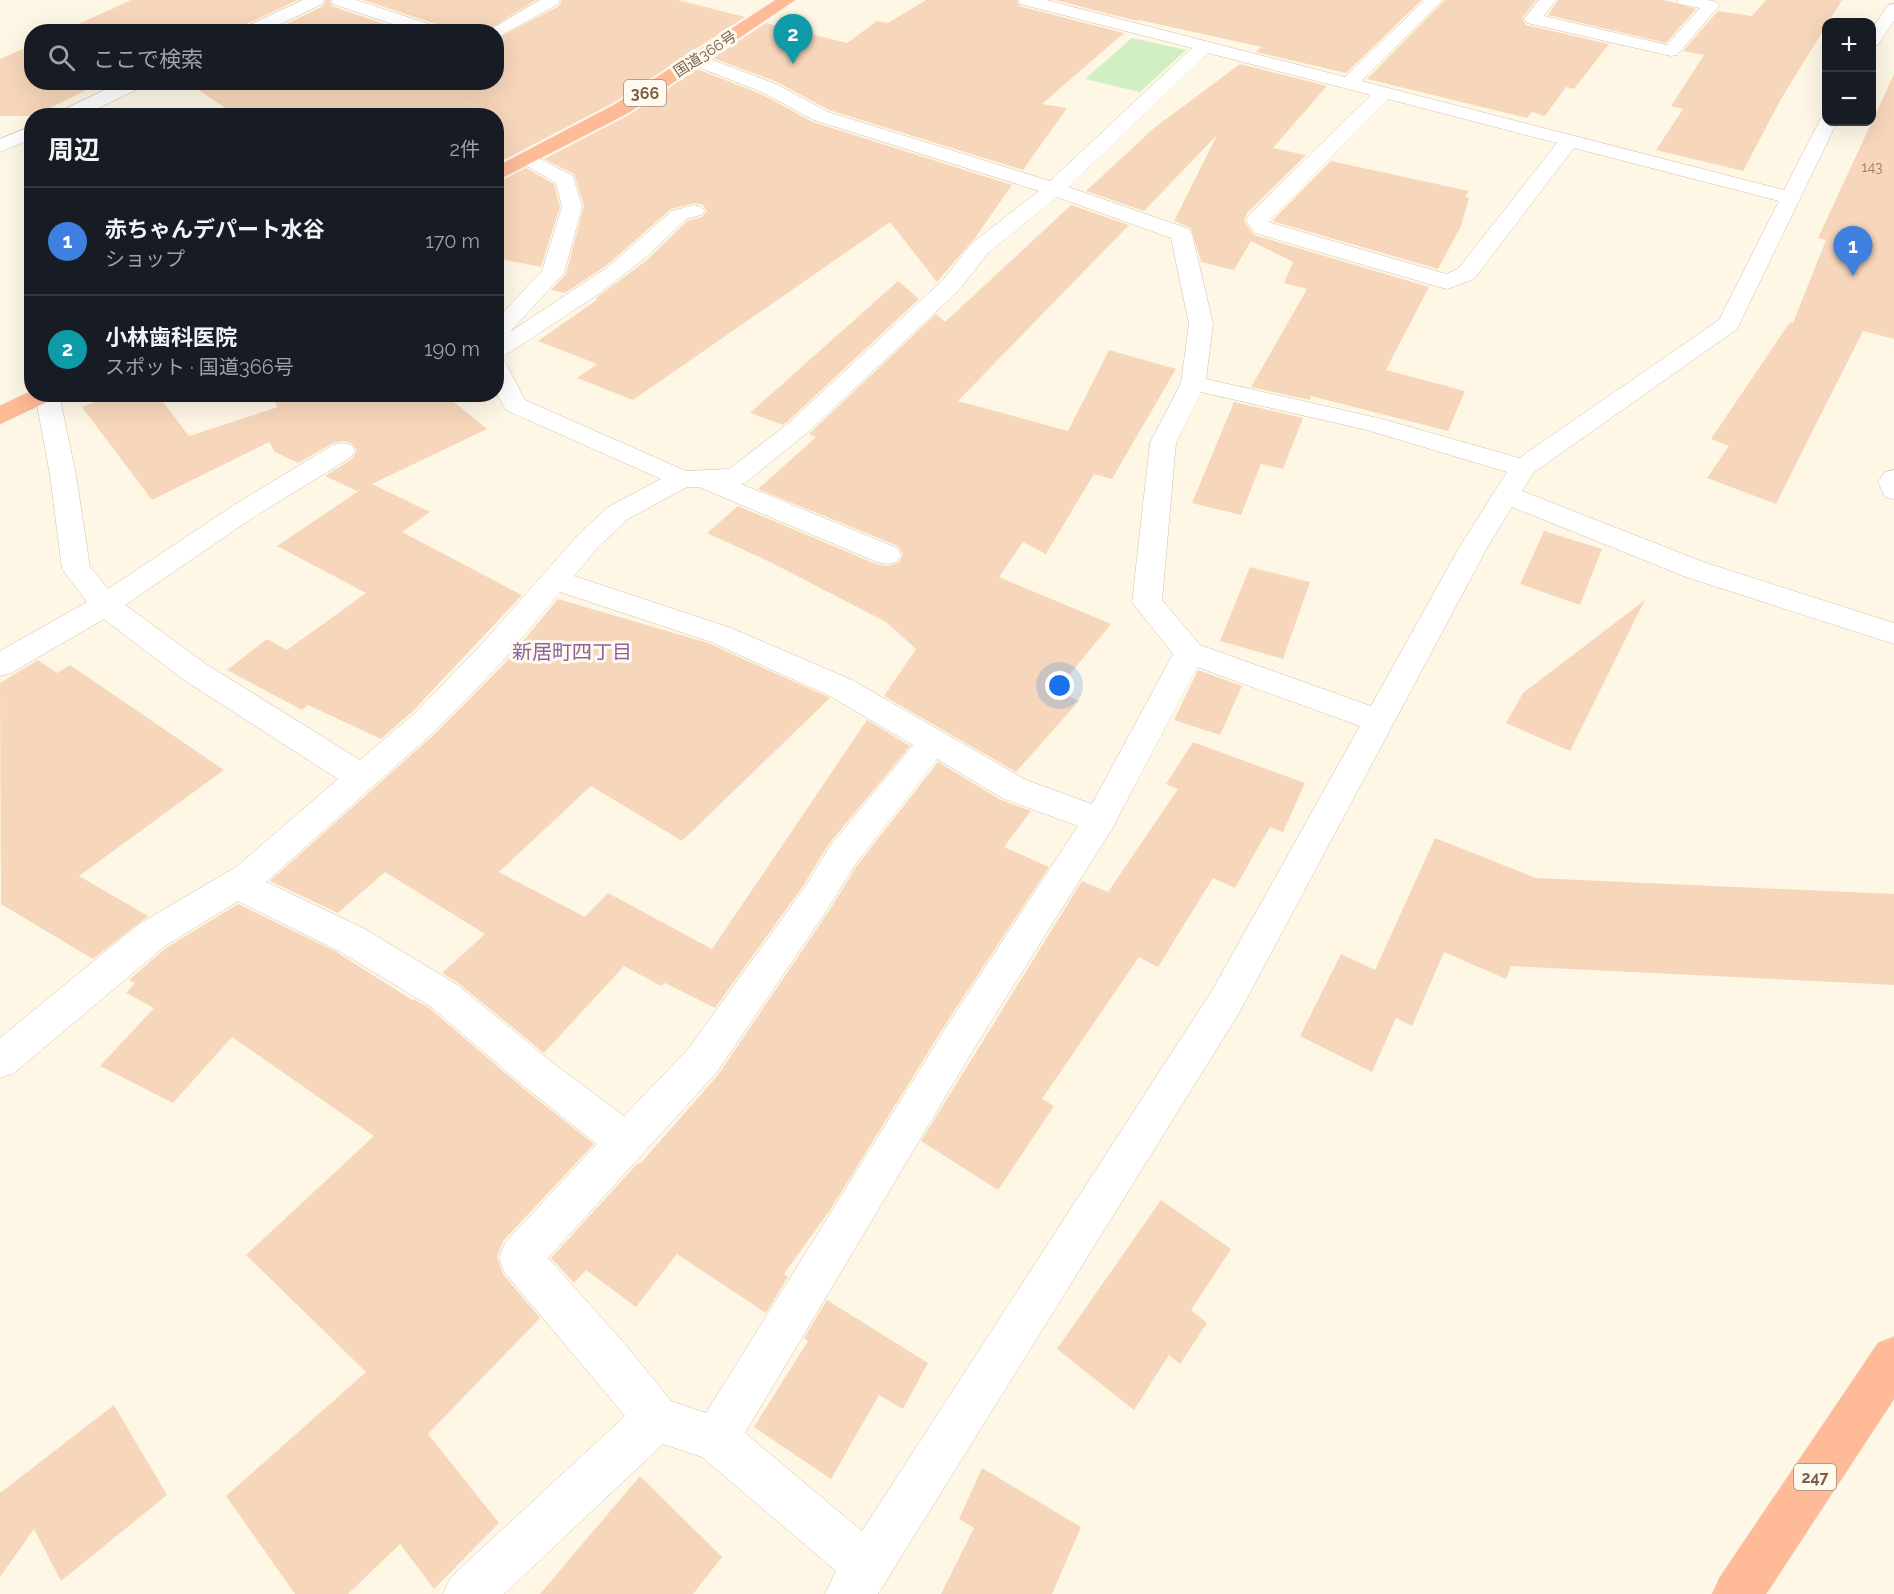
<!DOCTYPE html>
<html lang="ja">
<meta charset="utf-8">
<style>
:root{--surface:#171b24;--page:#20242c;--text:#f1f3f6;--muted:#9ea1a6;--line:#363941;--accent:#b45309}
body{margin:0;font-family:Raleway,"Noto Sans JP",sans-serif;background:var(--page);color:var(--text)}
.controls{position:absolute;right:18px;top:18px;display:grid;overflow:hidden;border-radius:12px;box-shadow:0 6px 24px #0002}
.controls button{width:54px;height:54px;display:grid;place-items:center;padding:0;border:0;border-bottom:2px solid var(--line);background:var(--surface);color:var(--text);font:30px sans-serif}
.you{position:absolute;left:1060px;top:686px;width:21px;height:21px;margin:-15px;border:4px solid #fff;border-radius:50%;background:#1a73e8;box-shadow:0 0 0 9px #1a73e833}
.badge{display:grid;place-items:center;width:39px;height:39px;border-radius:50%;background:var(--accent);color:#fff;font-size:20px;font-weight:700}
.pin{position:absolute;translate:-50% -50px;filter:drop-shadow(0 2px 3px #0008)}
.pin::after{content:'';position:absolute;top:32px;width:21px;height:18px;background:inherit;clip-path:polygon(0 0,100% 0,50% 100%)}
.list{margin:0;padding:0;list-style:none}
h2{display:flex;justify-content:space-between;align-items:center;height:78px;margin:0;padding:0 24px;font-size:26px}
h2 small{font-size:20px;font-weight:400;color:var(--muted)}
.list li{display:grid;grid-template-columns:39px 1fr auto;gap:18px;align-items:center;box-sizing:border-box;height:108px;padding:0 24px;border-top:2px solid var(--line)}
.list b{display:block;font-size:22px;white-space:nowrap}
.list p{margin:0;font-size:20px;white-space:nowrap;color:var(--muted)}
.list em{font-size:20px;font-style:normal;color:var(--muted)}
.icon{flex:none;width:33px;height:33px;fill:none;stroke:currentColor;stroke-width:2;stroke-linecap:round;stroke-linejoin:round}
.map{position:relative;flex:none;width:1894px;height:1594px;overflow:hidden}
.search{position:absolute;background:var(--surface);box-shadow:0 6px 24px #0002;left:24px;top:24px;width:480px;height:66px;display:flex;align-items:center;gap:15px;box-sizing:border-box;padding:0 21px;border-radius:24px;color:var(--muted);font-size:22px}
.panel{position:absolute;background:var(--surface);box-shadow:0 6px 24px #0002;left:24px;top:108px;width:480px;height:294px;border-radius:24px}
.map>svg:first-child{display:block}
.green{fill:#d1efc2}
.building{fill:#f7d7bb}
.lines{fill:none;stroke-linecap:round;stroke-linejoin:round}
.minor-casing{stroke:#d3bfaa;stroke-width:1}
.highway-casing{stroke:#e0d8d3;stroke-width:1}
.minor{fill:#fff;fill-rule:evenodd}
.highway{fill:#ffba97;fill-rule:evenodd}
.labels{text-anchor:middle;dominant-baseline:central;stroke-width:6;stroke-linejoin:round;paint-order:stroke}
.far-number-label{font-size:14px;fill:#9b7c64}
.far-street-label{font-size:15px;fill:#7c5e47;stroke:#fffaef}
.shield{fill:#fffaef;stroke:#a38d79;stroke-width:1.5}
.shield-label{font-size:16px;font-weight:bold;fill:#7c5e47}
.neighbourhood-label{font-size:20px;fill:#8f629f;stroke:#fffaef}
</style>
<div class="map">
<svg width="1894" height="1594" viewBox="0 0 1894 1594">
<rect width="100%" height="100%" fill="#fff7e6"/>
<path class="green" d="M1132,38L1186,50L1140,92L1085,79Z"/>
<g class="building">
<path d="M131,0H298L242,26L239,32H61Z"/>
<path d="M326,0H329L332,6L407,32H270L323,6Z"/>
<path d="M363,0H536L484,32H445L442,26Z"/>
<path d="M562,0H678L745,17L613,103L496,164V116H237L187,82H496V39L559,6Z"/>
<path d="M926,0H1016L1019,6L1124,33L1042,104L1067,108L1023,170L829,110L777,82L713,58L766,23L847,43L877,21L888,23Z"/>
<path d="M1055,0H1422L1346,73L1256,52L1262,47L1139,20L1137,21Z"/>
<path d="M1445,0H1536L1522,18L1526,25L1609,44L1574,89L1566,87L1545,116L1532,112L1527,118L1367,79Z"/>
<path d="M1558,0H1664L1696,9L1666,43L1548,15Z"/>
<path d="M1766,0H1842L1781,99L1743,171L1656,150L1683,109L1671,106L1704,55L1683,51L1718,11L1752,16Z"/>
<path d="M32,45V82H103L34,116H0V59Z"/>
<path d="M1240,64L1327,86L1273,148L1306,155L1247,213L1244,221L1254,235L1429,287L1386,370L1465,391L1448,431L1311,396L1310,400L1251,387L1307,289L1284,283L1293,262L1251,241L1234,270L1201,262L1191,228L1174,221L1217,135L1144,211L1086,191L1154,128Z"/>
<path d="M697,69L761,94L813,122L1012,185L975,238L937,282L890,222L633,400L577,378L597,364L538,341L598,299H595L647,260L687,221L702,217L707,211L703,205L695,203L671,209L607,265L565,293L551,290L566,274L584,206L574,174L544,159L629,115Z"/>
<path d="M1894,74V339L1863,331L1776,504L1707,478L1729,446L1711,439L1790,322L1793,323L1826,240L1818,238Z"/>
<path d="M1331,161L1469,191L1465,197L1469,198L1461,226L1438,269L1272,221Z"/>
<path d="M526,168L554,184L560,207L541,267L496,258V183Z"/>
<path d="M1071,205L1129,225L958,401L1068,431L1109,350L1176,369L1112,479L1094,474L1046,554L1023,542L999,577L1111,624L1057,690L1079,701L1016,772L884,696L916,649L886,622L772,563L707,533L738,506L876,564L887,566L899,563L903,554L898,546L758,489L816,437L809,434L936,314L945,322Z"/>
<path d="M898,281L919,299L788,421L783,425L750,413Z"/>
<path d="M115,394H157L189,436L278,407L269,394H444L487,429L372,484L430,512L402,532L522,595L413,711L381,739L308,705L302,710L227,670L267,639L287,650L366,593L277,546L360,490L357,491L325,476L352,459L357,450L351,443L342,441L333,443L298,463L275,452L269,442L152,500L82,407Z"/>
<path d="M1234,402L1303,418L1283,469L1261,464L1241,515L1192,503Z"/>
<path d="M1544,531L1602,549L1580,605L1520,584Z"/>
<path d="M1250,567L1310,582L1283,659L1220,641Z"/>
<path d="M558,599L708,643L830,698L682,841L591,786L499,872L585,917L608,893L712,949L867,720L910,746L828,845L803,886L715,1008L665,983L661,986L624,966L544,1053L457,982L442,973L485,934L385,872L338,913L270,881L438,731L504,664Z"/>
<path d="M1645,600L1570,751L1506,723L1523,693Z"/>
<path d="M38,660L57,673L70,665L224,770L79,876L148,916L93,959L1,904L0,683Z"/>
<path d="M1198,670L1242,686L1220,735L1174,720Z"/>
<path d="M1193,742L1305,783L1283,832L1270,827L1235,888L1213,878L1158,967L1139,957L1042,1099L1054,1106L998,1190L921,1141L1082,881L1108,892L1178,789L1166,784Z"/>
<path d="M938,762L1001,800L1031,811L1004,847L1049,867L950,1017L830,1210L784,1274L788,1277L766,1313L677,1254L636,1307L586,1270L574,1283L551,1258L638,1163L640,1164L718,1075L831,908L856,867Z"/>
<path d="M1435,838L1536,878L1894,894V985L1511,966L1506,979L1444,952L1412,1026L1396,1018L1372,1072L1300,1036L1341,954L1375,970Z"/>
<path d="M238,904L335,951L412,1000L414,999L429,1008L524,1089L594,1144L503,1241L497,1257L503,1274L540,1318L428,1434L499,1523L434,1589L400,1544L348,1594H295L226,1496L366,1372L246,1255L374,1136L232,1037L173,1103L100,1066L154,1008L126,993L135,983L129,980L166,948Z"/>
<path d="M1161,1200L1231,1249L1191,1310L1207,1323L1180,1364L1169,1355L1134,1410L1057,1349Z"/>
<path d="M827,1300L928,1363L903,1409L879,1395L831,1479L754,1427L808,1341L804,1338Z"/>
<path d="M114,1405L167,1495L61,1581L34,1529L0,1577V1493Z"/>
<path d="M982,1468L1081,1527L1052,1594H941L974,1528L959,1519Z"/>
<path d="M640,1476L722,1557L693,1594H540Z"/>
</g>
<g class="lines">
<g class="minor-casing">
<g id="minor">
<path d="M303,0H324L322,4L264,32H241L243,28Z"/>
<path d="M331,0H356L441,28L443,32H416L333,4Z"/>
<path d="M540,0H560L558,4L500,36L496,37V32H486Z"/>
<path d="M1018,0H1046L1345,77L1425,0H1443L1361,81L1784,190L1821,118L1826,117V122H1837L1737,329L1533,473L1522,491L1706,563L1894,623V644L1686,577L1512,507L1487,548L1239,1013L878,1594H825L836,1571L702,1457L663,1444L504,1594H443L451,1577L625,1416L505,1273L499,1258L505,1243L597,1144L525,1087L430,1006L339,951L238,901L165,946L14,1073L0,1078V1038L139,924L236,867L338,779L184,680L104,619L11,673L0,676V651L87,602L62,569L50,475L35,394H59L76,475L90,567L108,589L231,507L333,445L342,443L351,445L355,451L351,457L251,519L125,605L206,664L360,760L415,713L480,646L579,534L608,507L661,479L506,410L496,393V360L505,362L525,400L686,471L729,469L789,423L943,280L972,243L1039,191L814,120L762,92L690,64L687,60L690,56H702L776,84L828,112L1050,181L1192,48L1020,4ZM1208,53L1371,95L1249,215L1246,220L1255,233L1439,287L1447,289L1474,279L1574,148L1779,201L1719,320L1519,458L1382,419L1206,379L1213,324L1192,234L1189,229L1068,187ZM1388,99L1557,143L1458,269L1446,274L1271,223L1268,221ZM1057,197L1171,238L1189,324L1181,383L1150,443L1132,602L1173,654L1092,804L1026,780L852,680L731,628L574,576L599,546L628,519L687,487H699L877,562L887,564L897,562L901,555L897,548L741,484L745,483L807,433L959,290L988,253ZM1201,392L1367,430L1507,472L1459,548L1371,706L1200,645L1162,600L1176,443ZM560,592L711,642L830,696L913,745L830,846L805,887L689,1048L624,1116L553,1063L456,984L365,929L266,882L437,729L502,662ZM1197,667L1360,726L1213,989L862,1531L745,1433L978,1042L1112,829ZM937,759L1002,798L1078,826L952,1018L706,1413L671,1401L625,1344L548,1258L717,1072L829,907L854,866Z"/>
<path d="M1539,0H1556L1544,16L1667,45L1700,8L1679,4L1677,0H1707L1717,2L1719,6L1677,55L1671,56L1527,23L1524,19Z"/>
<path d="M1894,4V21L1878,45L1872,46V29L1888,5Z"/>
<path d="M121,82H146L144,86L82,116H57L59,112Z"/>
<path d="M32,126V139L0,152V139Z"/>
<path d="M529,153L573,176L582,207L564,273L510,332L608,267L672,211L694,205L701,207L705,211L701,215L686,219L645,258L600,293L504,356L496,358V320L542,271L562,207L556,183L522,163L519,159L522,155Z"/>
<path d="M1894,470V499L1885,497L1878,482L1885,472Z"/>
</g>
</g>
<g class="highway-casing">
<g id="highway">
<path d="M776,0H795L628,113L496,181V167L614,105Z"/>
<path d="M32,391V394H56L53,399L0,424V406Z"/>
<path d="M1894,1337V1399L1766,1594H1712L1720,1577L1878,1343Z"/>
</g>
</g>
<use href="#minor" class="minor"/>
<use href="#highway" class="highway"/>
</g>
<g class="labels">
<g class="far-number-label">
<text x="1872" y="167">143</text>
</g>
<g class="far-street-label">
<text transform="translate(705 54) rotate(-33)">国道366号</text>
</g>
<g class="shield">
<rect x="624" y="80" width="42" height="26" rx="4.5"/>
<rect x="1794" y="1464" width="42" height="26" rx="4.5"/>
</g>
<g class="shield-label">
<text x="645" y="93">366</text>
<text x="1815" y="1477">247</text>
</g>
<g class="neighbourhood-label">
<text x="572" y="652">新居町四丁目</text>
</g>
</g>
</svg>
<div class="controls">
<button>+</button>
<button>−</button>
</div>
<div class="you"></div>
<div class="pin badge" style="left:1853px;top:276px;background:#3f7fe0">1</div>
<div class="pin badge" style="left:793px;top:64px;background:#0f9aa8">2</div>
<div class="search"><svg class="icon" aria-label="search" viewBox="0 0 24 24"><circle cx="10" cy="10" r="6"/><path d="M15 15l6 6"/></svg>ここで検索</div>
<section class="panel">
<h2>周辺<small>2件</small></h2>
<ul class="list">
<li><span class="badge" style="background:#3f7fe0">1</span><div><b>赤ちゃんデパート水谷</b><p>ショップ</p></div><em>170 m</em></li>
<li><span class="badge" style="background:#0f9aa8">2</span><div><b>小林歯科医院</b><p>スポット · 国道366号</p></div><em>190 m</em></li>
</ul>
</section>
</div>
